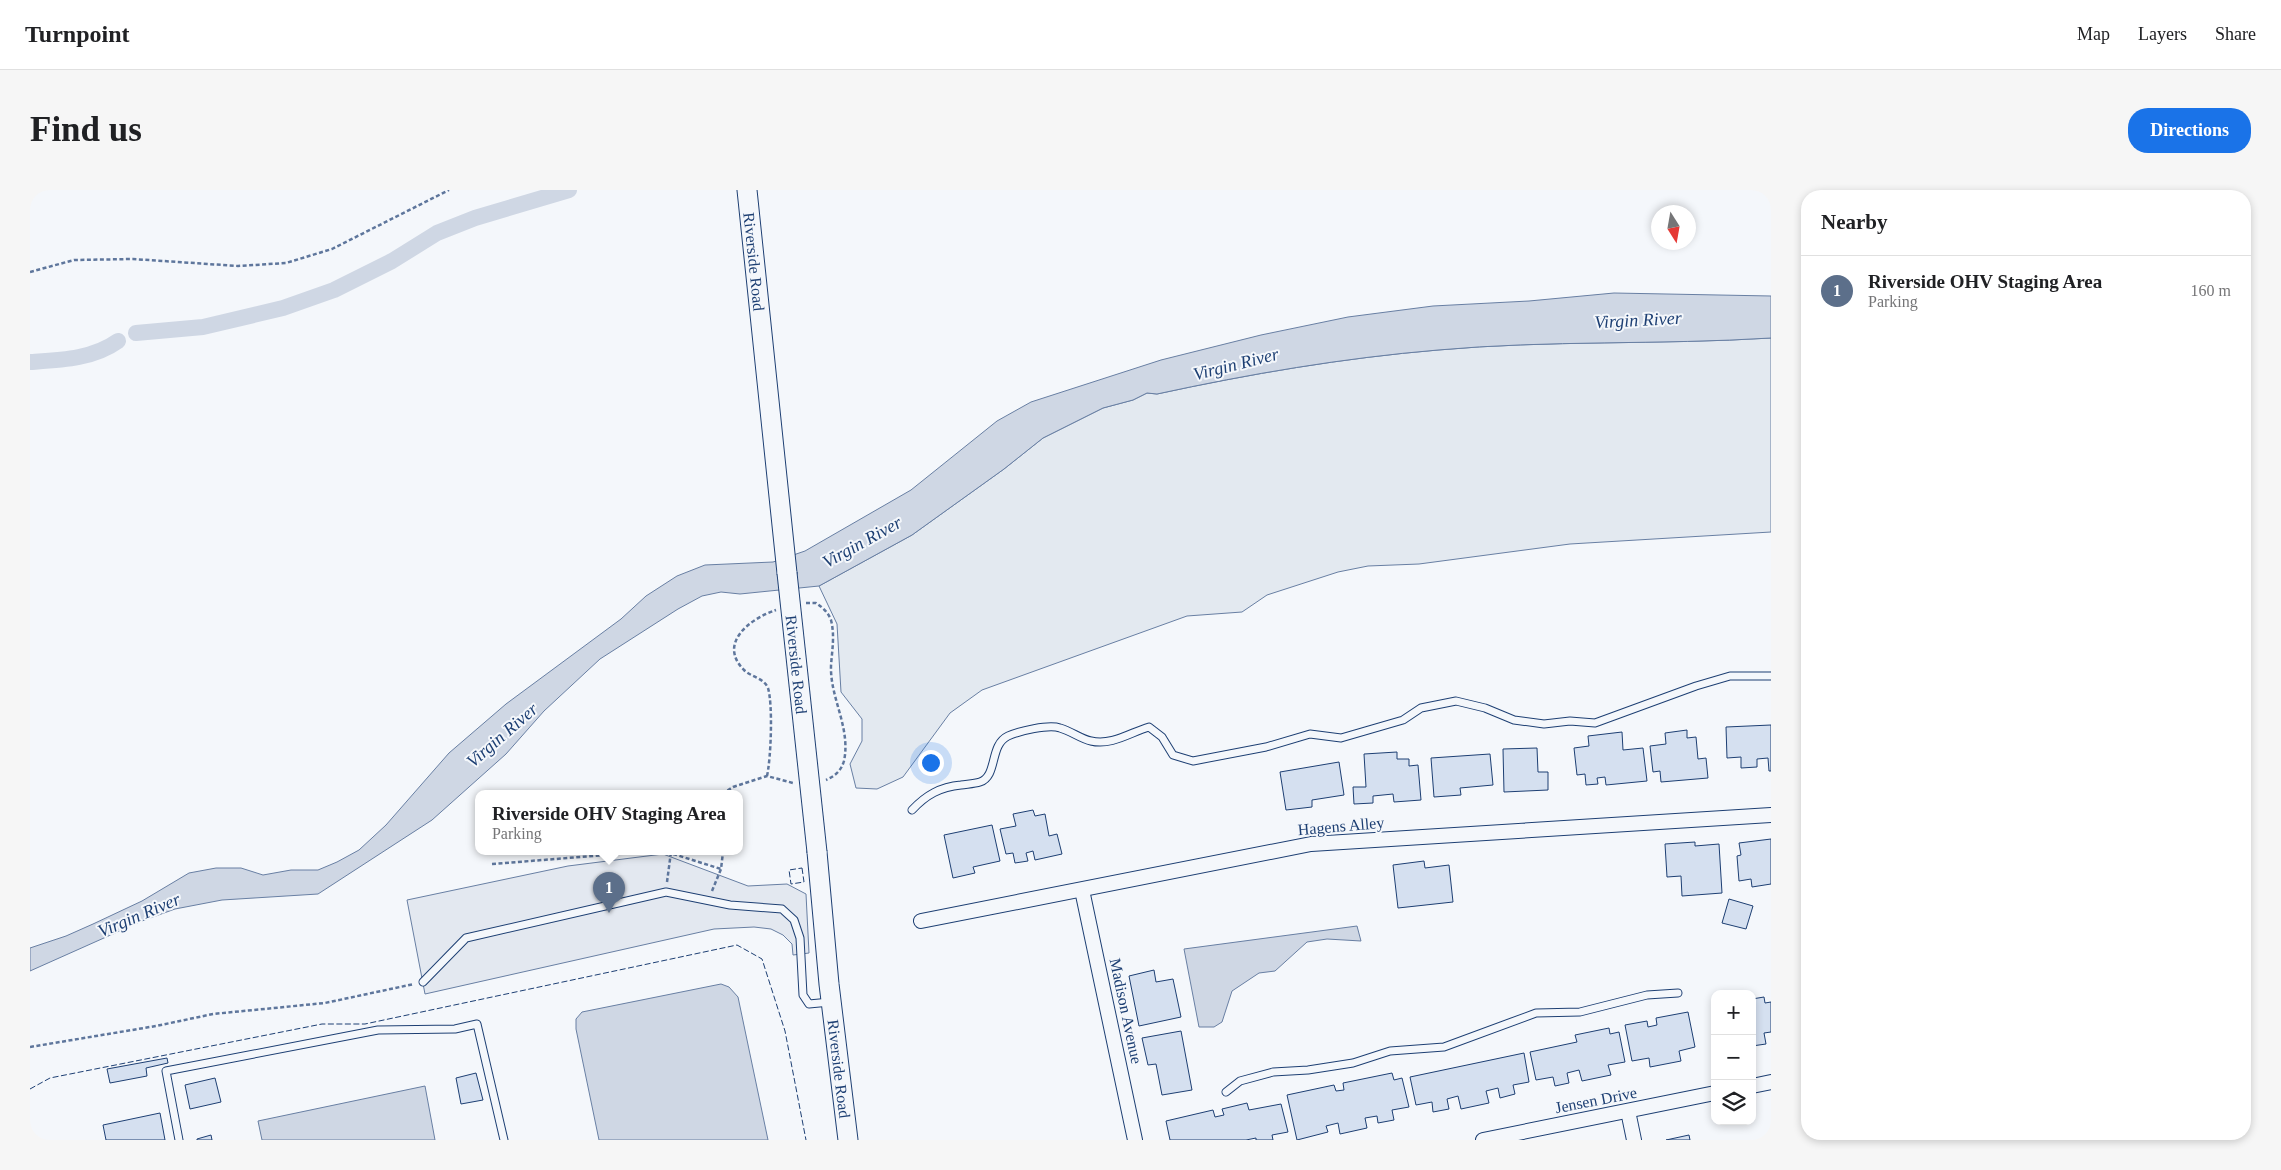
<!DOCTYPE html>
<meta charset="utf-8">
<style>
:root{--surface:#fff;--page:#f6f6f6;--text:#202124;--muted:#757577;--line:#e0e0e0;--accent:#1a73e8}
body{margin:0;font-family:Georgia,serif;background:var(--page);color:var(--text)}
.controls{position:absolute;right:15px;bottom:15px;display:grid;overflow:hidden;border-radius:10px;box-shadow:0 2px 8px #0003}
.controls button{width:45px;height:45px;display:grid;place-items:center;padding:0;border:0;border-bottom:1px solid var(--line);background:var(--surface);color:var(--text);font:25px sans-serif}
.compass{position:absolute;left:1621px;top:15px;width:45px;height:45px;border-radius:50%;background:var(--surface);box-shadow:0 2px 8px #0003;rotate:169deg}
.you{position:absolute;left:900px;top:572px;width:18px;height:18px;margin:-12px;border:4px solid #fff;border-radius:50%;background:#1a73e8;box-shadow:0 0 0 8px #1a73e833}
.badge{display:grid;place-items:center;width:32px;height:32px;border-radius:50%;background:var(--accent);color:#fff;font-size:16px;font-weight:700}
.pin{position:absolute;translate:-50% -41px;filter:drop-shadow(0 1px 2px #0008)}
.pin::after{content:'';position:absolute;top:26px;width:18px;height:15px;background:inherit;clip-path:polygon(0 0,100% 0,50% 100%)}
.popup{position:absolute;left:445px;top:600px;width:268px;height:65px;box-sizing:border-box;display:grid;place-content:center;border-radius:10px;background:var(--surface);filter:drop-shadow(0 1px 4px #0005);font-size:16px;white-space:nowrap;color:var(--muted)}
.popup b{font-size:19px;color:var(--text)}
.popup::after{content:'';position:absolute;left:50%;top:100%;margin-left:-10px;border:10px solid transparent;border-top-color:var(--surface)}
.list{margin:0;padding:0;list-style:none}
h2{display:flex;justify-content:space-between;align-items:center;height:65px;margin:0;padding:0 20px;font-size:21px}
h2 small{font-size:16px;font-weight:400;color:var(--muted)}
.list li{display:grid;grid-template-columns:32px 1fr auto;gap:15px;align-items:center;box-sizing:border-box;height:70px;padding:0 20px;border-top:1px solid var(--line)}
.list b{display:block;font-size:19px;white-space:nowrap}
.list p{margin:0;font-size:16px;white-space:nowrap;color:var(--muted)}
.list em{font-size:16px;font-style:normal;color:var(--muted)}
.icon{flex:none;width:28px;height:28px;fill:none;stroke:currentColor;stroke-width:2;stroke-linecap:round;stroke-linejoin:round}
.map{position:relative;flex:none;width:1741px;height:950px;overflow:hidden;border-radius:20px}
header{display:flex;align-items:center;gap:30px;box-sizing:border-box;height:70px;padding:0 25px;background:var(--surface);border-bottom:1px solid var(--line)}
header strong{font-size:24px}
nav{display:flex;gap:28px;margin-inline-start:auto;font-size:18px}
.intro{display:flex;align-items:center;justify-content:space-between;box-sizing:border-box;height:120px;padding:0 30px}
h1{margin:0;font-size:35px}
.button{padding:12px 22px;border-radius:20px;background:var(--accent);color:#fff;font-size:18px;font-weight:700}
main{display:flex;gap:30px;padding:0 30px}
aside{flex:1;background:var(--surface);border-radius:20px;box-shadow:0 2px 8px #0003}
.map>svg:first-child{display:block}
.green{fill:#e3e9f0;stroke:#687fa3}
.parking{fill:#e3e8f0;stroke:#687fa3}
.water{fill:#cfd7e4;stroke:#687fa3}
.lines{fill:none;stroke-linecap:round;stroke-linejoin:round}
.canal{stroke:#cfd7e4;stroke-width:16}
.building{fill:#d5e0f0;stroke:#1d3f73}
.service-casing{stroke:#1d3f73;stroke-width:9}
.minor-casing{stroke:#1d3f73;stroke-width:16}
.secondary-casing{stroke:#1d3f73;stroke-width:21}
.path{stroke:#5e769c;stroke-width:2.5;stroke-dasharray:4 2.5;stroke-linecap:butt}
.service{stroke:#f4f7fb;stroke-width:7}
.minor{stroke:#f4f7fb;stroke-width:14}
.secondary{stroke:#f4f7fb;stroke-width:19}
.secondary-bridge-casing{stroke:#1d3f73;stroke-width:21;stroke-linecap:butt}
.secondary-bridge{stroke:#f4f7fb;stroke-width:19}
.fence{stroke:#1d3f73;stroke-width:1;stroke-dasharray:6 2.5;stroke-linecap:butt}
.labels{text-anchor:middle;dominant-baseline:central;stroke-width:4;stroke-linejoin:round;paint-order:stroke}
.street-label{font-size:16px;fill:#1d3f73;stroke:#f4f7fb}
.water-label{font-size:18px;font-style:italic;fill:#1d3f73;stroke:#f4f7fb}
</style>
<header>
<strong>Turnpoint</strong>
<nav><a>Map</a><a>Layers</a><a>Share</a></nav>
</header>
<div class="intro"><h1>Find us</h1><a class="button">Directions</a></div>
<main>
<div class="map">
<svg width="1741" height="950" viewBox="0 0 1741 950">
<rect width="100%" height="100%" fill="#f4f7fb"/>
<path class="green" d="M1741,148V342L1540,354L1389,374L1338,376L1308,382L1237,405L1212,422L1157,426L952,500L920,523L873,587L847,599L826,598L820,574L832,551V529L811,502L807,434L789,396L882,345L974,279L1013,248L1073,218L1103,210L1117,203L1127,204C1220,184 1313,168 1408,160C1518,150 1630,155 1741,148Z"/>
<path class="parking" d="M633,664L718,696L757,694L776,704L779,763L763,765L762,754L753,745L741,739L724,737L684,739L395,804L377,710L538,676Z"/>
<g class="water">
<path d="M1584,103L1741,106V148C1630,155 1518,150 1408,160C1313,168 1219,184 1127,204L1117,203L1103,210L1073,218L1013,248L974,279L882,345L789,396L710,404L691,402L672,406L648,419L570,469L514,521L476,564L402,630L288,704L192,710L145,719L112,731L0,781V758L36,746L63,734L112,711L159,683L186,678H211L233,685L261,680H288L307,672L329,660L356,635L419,563L476,514L591,429L616,406L647,386L675,375L743,372L775,361L881,300L967,231L1001,212L1131,170L1231,145L1318,127L1403,116L1499,111Z"/>
<path d="M1327,736L1331,751L1297,749L1277,752L1245,781L1229,783L1202,801L1192,832L1184,837H1169L1154,759Z"/>
<path d="M691,794L699,797L708,807L738,950H569L546,839V829L552,822Z"/>
<path d="M395,896L405,950H232L228,931Z"/>
</g>
<g class="lines">
<g class="canal">
<path d="M106,143L173,137L253,118L304,100L362,71L407,43L445,28L539,0"/>
<path d="M0,172C31,170 63,169 88,151"/>
</g>
</g>
<g class="building">
<path d="M1741,535V581H1739L1738,568L1727,569V577L1711,578V567L1697,568L1696,537Z"/>
<path d="M1657,540V548L1666,547L1668,569L1676,568L1678,588L1631,592L1630,581L1623,582L1620,556L1636,554L1635,543Z"/>
<path d="M1592,542L1593,560L1613,558L1617,591L1576,595L1575,587L1567,588L1568,594L1556,595L1555,584L1547,585L1544,558L1559,556L1558,546Z"/>
<path d="M1507,558L1508,582H1518V600L1474,602L1473,559Z"/>
<path d="M1367,562V569H1379V576L1388,575L1391,610L1364,612L1363,604L1343,606V613L1324,614L1323,597H1336L1334,564Z"/>
<path d="M1460,564L1463,595L1430,598L1431,605L1404,607L1401,568Z"/>
<path d="M1309,572L1314,605L1282,610V617L1256,620L1250,582Z"/>
<path d="M1003,620L1005,626L1015,624L1019,646L1027,644L1032,664L1005,670L1003,661L996,663L998,671L985,673L983,663L976,664L970,639L986,636L983,624Z"/>
<path d="M962,635L970,671L943,677L945,683L923,688L914,645Z"/>
<path d="M1741,649V694L1722,697L1721,689L1709,691L1707,666L1711,665L1709,653Z"/>
<path d="M1665,652V656L1689,654L1692,703L1652,706L1651,686L1637,687L1635,654Z"/>
<path d="M1394,671L1395,678L1419,675L1423,712L1368,718L1363,675Z"/>
<path d="M1699,709L1723,716L1716,739L1692,733Z"/>
<path d="M1124,780L1126,792L1143,789L1151,827L1109,836L1099,786Z"/>
<path d="M1734,807L1735,813L1741,812V842L1734,843L1736,854L1722,856V809Z"/>
<path d="M1658,822L1665,857L1649,861L1651,871L1620,877L1619,868L1602,871L1595,835L1617,831L1618,837L1627,835L1626,828Z"/>
<path d="M1682,823H1685V839Z"/>
<path d="M1579,838L1580,844L1589,842L1595,872L1578,875L1581,885L1552,891L1549,880L1537,883L1539,893L1525,896L1523,887L1506,890L1500,862L1547,852L1545,845Z"/>
<path d="M1151,841L1162,900L1132,905L1126,874L1118,875L1112,848Z"/>
<path d="M1494,863L1499,892L1483,895L1485,904L1470,908L1468,898L1456,901L1459,913L1431,919L1428,906L1417,909L1419,919L1403,922L1402,912L1386,915L1380,887Z"/>
<path d="M137,868L138,873L116,878L117,886L80,893L77,879Z"/>
<path d="M446,883L453,910L431,914L426,888Z"/>
<path d="M1362,883L1364,890L1372,888L1379,917L1362,920L1364,930L1348,933L1347,926L1335,928L1337,938L1310,944L1308,933L1296,936L1298,942L1267,950L1257,905L1304,895L1306,901L1314,900L1313,893Z"/>
<path d="M185,888L191,912L160,919L155,895Z"/>
<path d="M1217,913L1219,920L1251,914L1258,942L1242,945L1243,950H1226V948L1216,950H1140L1136,931L1183,920L1185,927L1194,925L1192,919Z"/>
<path d="M130,923L135,950H76L73,935Z"/>
<path d="M181,945L182,950H167V949Z"/>
<path d="M1659,945L1660,950H1636Z"/>
</g>
<g class="lines">
<g class="service-casing">
<g id="service">
<path d="M882,620C896,605 910,597 931,595C937,594 944,594 950,592C968,586 959,555 978,546C989,541 1019,534 1030,538C1041,541 1051,549 1061,551C1082,556 1101,542 1119,537L1132,547L1143,565L1163,571L1236,557L1280,544L1311,548L1373,530L1391,518L1426,511L1455,518L1484,530L1514,534L1540,531L1565,533L1666,496L1700,486H1741"/>
<path d="M393,792L436,748L636,702L700,715L752,719L764,730L770,748L773,805L779,814L800,812"/>
<path d="M1196,902L1210,891L1243,882L1278,880L1323,873L1360,861L1414,857L1506,823L1550,822L1617,805L1648,803"/>
<path d="M149,950L136,881L348,840L425,839L447,834L474,950"/>
</g>
</g>
<g class="minor-casing">
<g id="minor">
<path d="M1052,700L1105,950"/>
<path d="M891,731L1281,654L1741,625"/>
<path d="M1722,896L1741,892"/>
<path d="M1598,921L1604,950"/>
<path d="M1453,950L1685,903"/>
</g>
</g>
<g class="secondary-casing">
<g id="secondary">
<path id="s1" d="M717,0L757,383"/>
<path id="s2" d="M787,662L799,794L818,950"/>
</g>
</g>
<g class="path">
<path d="M0,82L44,70L103,69L208,76L256,73L302,59L419,0"/>
<path d="M776,413H786C792,417 798,422 801,430C805,446 802,460 801,476C800,508 821,538 814,571C811,581 805,586 796,590"/>
<path d="M737,586C741,568 743,515 738,498C734,488 721,487 714,480C687,453 721,428 746,420"/>
<path d="M692,604L703,597L737,586L763,593"/>
<path d="M637,662L691,679"/>
<path d="M462,674L614,662"/>
<path d="M637,692L641,662"/>
<path d="M682,701L691,679L693,662"/>
<path d="M0,857L126,836L183,824L295,813L384,794"/>
</g>
<use href="#service" class="service"/>
<use href="#minor" class="minor"/>
<use href="#secondary" class="secondary"/>
<g class="secondary-bridge-casing">
<g id="secondary-bridge">
<path id="s3" d="M757,383L787,662"/>
</g>
</g>
<use href="#secondary-bridge" class="secondary-bridge"/>
<g class="fence">
<path d="M772,678L774,692L761,694L759,680Z"/>
<path d="M0,899L20,888L292,834H335L707,755L732,769L755,841L776,950"/>
</g>
</g>
<g class="labels">
<g class="street-label">
<text stroke="none"><textPath href="#s1" startOffset="72">Riverside Road</textPath></text>
<text stroke="none"><textPath href="#s3" startOffset="92">Riverside Road</textPath></text>
<text transform="translate(1311 636) rotate(-5)">Hagens Alley</text>
<text transform="translate(1096 821) rotate(78)">Madison Avenue</text>
<text stroke="none"><textPath href="#s2" startOffset="218">Riverside Road</textPath></text>
<text transform="translate(1566 910) rotate(-11)">Jensen Drive</text>
</g>
<g class="water-label">
<text transform="translate(1608 130) rotate(-3)">Virgin River</text>
<text transform="translate(1206 174) rotate(-14)">Virgin River</text>
<text transform="translate(832 352) rotate(-29)">Virgin River</text>
<text transform="translate(472 545) rotate(-41)">Virgin River</text>
<text transform="translate(109 725) rotate(-23)">Virgin River</text>
</g>
</g>
</svg>
<div class="controls">
<button>+</button>
<button>−</button>
<button><svg class="icon" aria-label="layers" viewBox="0 0 24 24"><path d="M12 4l9 5-9 5-9-5zM3 14l9 5 9-5"/></svg></button>
</div>
<svg class="compass" viewBox="-18 -18 36 36"><path d="M0-13l5 13h-10z" fill="#e53935"/><path d="M0 13l5-13h-10z" fill="#757577"/></svg>
<div class="you"></div>
<div class="pin badge" style="left:579px;top:723px;background:#5c6f8a">1</div>
<div class="popup"><b>Riverside OHV Staging Area</b>Parking</div>
</div>
<aside>
<h2>Nearby<small></small></h2>
<ul class="list">
<li><span class="badge" style="background:#5c6f8a">1</span><div><b>Riverside OHV Staging Area</b><p>Parking</p></div><em>160 m</em></li>
</ul>
</aside>
</main>
